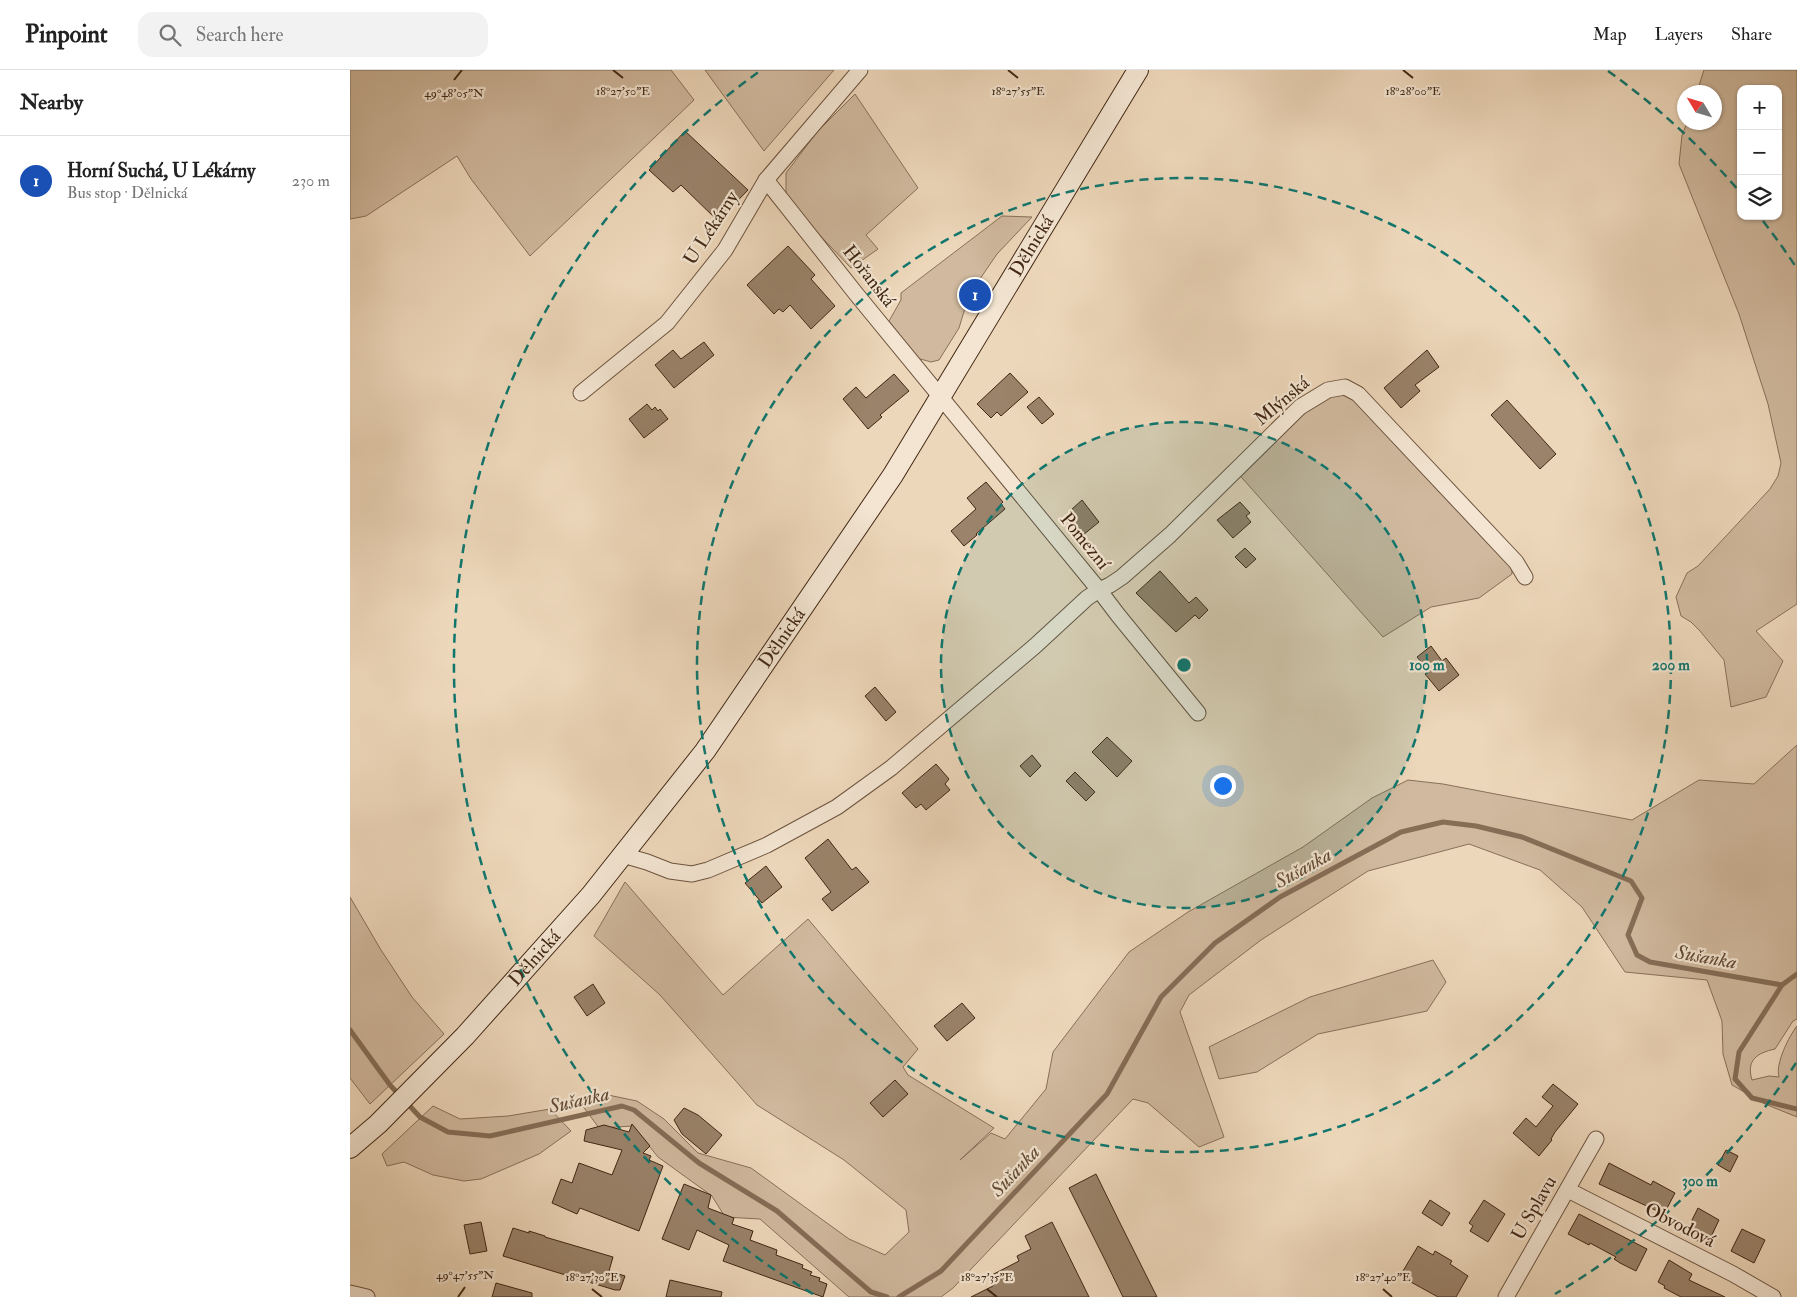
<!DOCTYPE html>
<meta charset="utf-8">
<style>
:root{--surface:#fff;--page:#f2f2f2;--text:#222;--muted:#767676;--line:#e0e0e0;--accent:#2563eb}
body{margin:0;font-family:"IM FELL Double Pica",serif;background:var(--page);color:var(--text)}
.controls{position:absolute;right:15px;top:15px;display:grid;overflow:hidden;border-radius:10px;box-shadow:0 1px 4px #0004}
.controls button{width:45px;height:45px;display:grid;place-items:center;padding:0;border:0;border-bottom:1px solid var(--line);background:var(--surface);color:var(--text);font:25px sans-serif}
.compass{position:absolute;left:1327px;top:15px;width:45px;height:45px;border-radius:50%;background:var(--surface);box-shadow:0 1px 4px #0004;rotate:308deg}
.you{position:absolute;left:872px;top:715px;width:18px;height:18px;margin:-12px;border:4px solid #fff;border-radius:50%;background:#1a73e8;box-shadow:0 0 0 8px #1a73e833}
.badge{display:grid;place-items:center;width:32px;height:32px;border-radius:50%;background:var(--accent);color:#fff;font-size:16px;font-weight:700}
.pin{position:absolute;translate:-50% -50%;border:2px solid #fff;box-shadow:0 1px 5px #0006}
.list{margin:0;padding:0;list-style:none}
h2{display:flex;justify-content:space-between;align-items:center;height:65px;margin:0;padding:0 20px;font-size:21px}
h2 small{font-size:16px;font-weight:400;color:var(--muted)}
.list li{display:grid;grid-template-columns:32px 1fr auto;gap:15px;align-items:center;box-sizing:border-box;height:90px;padding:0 20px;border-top:1px solid var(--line)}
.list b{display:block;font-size:19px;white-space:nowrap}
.list p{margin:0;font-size:16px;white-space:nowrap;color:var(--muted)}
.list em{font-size:16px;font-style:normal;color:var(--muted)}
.icon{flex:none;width:28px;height:28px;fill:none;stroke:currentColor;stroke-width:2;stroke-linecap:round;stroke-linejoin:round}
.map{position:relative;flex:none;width:1447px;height:1227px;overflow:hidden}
header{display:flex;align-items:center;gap:30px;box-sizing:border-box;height:70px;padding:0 25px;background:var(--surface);border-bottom:1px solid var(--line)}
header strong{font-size:24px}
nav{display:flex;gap:28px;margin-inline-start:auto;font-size:18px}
.search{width:350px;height:45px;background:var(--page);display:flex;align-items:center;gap:12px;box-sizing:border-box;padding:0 18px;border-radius:15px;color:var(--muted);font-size:19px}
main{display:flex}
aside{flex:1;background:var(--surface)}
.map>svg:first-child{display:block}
.green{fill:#d0b99e;stroke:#887059;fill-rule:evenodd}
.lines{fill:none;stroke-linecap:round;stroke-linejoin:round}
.stream{stroke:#856d56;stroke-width:5}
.building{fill:#9a836a;stroke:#412714}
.street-casing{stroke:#6c533e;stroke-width:17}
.secondary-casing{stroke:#412714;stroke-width:22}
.street{stroke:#f3e5d2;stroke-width:15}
.secondary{stroke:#f3e5d2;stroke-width:20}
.ticks{fill:none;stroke:#412714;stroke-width:2}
.ring{fill:none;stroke:#0f766e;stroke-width:2.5;stroke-dasharray:9 6}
.labels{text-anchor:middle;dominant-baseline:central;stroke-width:4.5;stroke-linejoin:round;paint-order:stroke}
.street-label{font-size:19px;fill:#412714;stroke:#f3e5d2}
.water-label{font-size:20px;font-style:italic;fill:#634a35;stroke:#f3e5d2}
.ticks-label{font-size:12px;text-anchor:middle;fill:#412714;stroke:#f3e5d2;stroke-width:4.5;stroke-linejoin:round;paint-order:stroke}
.centre{fill:#0f766e;stroke:#f3e5d2;stroke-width:2.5}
.ring-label{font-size:15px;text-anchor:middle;font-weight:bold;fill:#0f766e;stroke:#f3e5d2;stroke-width:4.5;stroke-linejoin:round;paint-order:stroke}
</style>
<header>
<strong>Pinpoint</strong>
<div class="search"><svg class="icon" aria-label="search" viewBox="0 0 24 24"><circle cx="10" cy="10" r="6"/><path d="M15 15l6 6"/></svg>Search here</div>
<nav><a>Map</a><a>Layers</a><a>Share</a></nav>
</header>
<main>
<aside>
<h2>Nearby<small></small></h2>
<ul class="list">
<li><span class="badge" style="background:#1a4fb4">1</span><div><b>Horní Suchá, U Lékárny</b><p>Bus stop · Dělnická</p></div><em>230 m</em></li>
</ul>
</aside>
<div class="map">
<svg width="1447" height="1227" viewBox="0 0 1447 1227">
<rect width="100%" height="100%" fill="#edd7ba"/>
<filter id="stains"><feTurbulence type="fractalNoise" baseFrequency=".004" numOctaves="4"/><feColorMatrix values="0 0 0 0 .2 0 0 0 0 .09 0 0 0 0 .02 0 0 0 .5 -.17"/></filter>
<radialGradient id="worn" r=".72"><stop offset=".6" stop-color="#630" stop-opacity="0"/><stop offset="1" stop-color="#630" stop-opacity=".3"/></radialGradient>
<g class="green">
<path d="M0,0H321L344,30L180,186L121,109L107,86L16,146L0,149Z"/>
<path d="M355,0H484L414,81Z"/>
<path d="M1354,0H1447V534L1406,561L1433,591L1416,627L1381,637L1374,590L1350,561L1341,552L1331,546L1326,527L1337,503L1348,496L1420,419L1428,406L1431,393L1418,334L1389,244L1329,94L1332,65L1337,53L1364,52V22H1347ZM1391,19H1428V146H1391Z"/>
<path d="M505,24L568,118L516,165L528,179L501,198L460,155L436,123V103L467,62Z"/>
<path d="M652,146L682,147L647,184L619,225L609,258L589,290L581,292L567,288L539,251L551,230V223Z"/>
<path d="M995,317L1161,487L1162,504L1129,528L1081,537L1033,567L885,400L950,337Z"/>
<path d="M1447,675V949L1443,951L1425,979C1407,983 1396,990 1402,1010L1419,1006L1429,1007C1425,994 1439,966 1447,956V1047L1415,1034L1382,1015L1373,984L1372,951L1357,910L1275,902L1232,837L1190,800L1119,774L1018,801L911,870L839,925L830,942L874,1067L849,1077L798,1033L783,1029L603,1218L591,1227H499L410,1149L375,1147L362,1126L308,1087L283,1056L249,1058L232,1035L258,1025L287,1031L314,1049L348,1083L401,1098L499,1169L535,1185L559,1162L556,1140L494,1090L407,1035L310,925L244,866L275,812L373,925L458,849L568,979L553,997L558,1005L644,1058L610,1090L641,1063L655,1069L696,1019L703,982L779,882L838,842L953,777L1022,728L1058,710L1093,714L1282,750L1349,710L1404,714Z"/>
<path d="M0,827L31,880L62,927L94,964L20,1034L0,1008Z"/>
<path d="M1083,890L1096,912L1077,941L968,964L907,1002L869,1009L859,977L960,927Z"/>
<path d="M83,1036L110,1049L158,1046L200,1039L221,1061L189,1084L131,1109L114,1111L83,1105L54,1092L37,1096L32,1084Z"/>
</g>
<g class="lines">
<g class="stream">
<path d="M1432,915L1389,982L1385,1009L1402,1028L1447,1039"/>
<path d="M0,960L40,1015L50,1026"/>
<path d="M56,1032L70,1047L98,1062L140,1066L272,1036L284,1040L349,1093L427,1141L521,1222L537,1227"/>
<path d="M549,1227L591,1201L757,1024L811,927L865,873L930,827L1051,762L1093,752L1126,756L1172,767L1281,811L1292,828L1278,865L1287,885L1300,892L1432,915L1447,904"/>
</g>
</g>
<g class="building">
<path d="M335,61L398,120L368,151L331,115L323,122L299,100Z"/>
<path d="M438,176L465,205L461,209L485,236L461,259L440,235L433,242L429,239L424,244L397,215Z"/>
<path d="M354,272L364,285L324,318L305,295L323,280L331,289Z"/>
<path d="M1077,280L1089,297L1065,315L1070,321L1051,338L1034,318Z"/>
<path d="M660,303L678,322L651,346L647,342L641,348L627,334Z"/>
<path d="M544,304L559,321L530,345L532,347L518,359L493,329L506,317L516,328Z"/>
<path d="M689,327L704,344L692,354L677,337Z"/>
<path d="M1157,330L1206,384L1190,399L1141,345Z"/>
<path d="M297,334L302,340L305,337L308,341L310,339L318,349L294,368L279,349Z"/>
<path d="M636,412L653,432L651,434L655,439L626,464L627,465L614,476L601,461L626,439L617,428Z"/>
<path d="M732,430L749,452L733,465L719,447L724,443L721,440Z"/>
<path d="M890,432L900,443L896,446L901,452L883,468L867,450Z"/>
<path d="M895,478L906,489L896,498L885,487Z"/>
<path d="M810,501L839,533L846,527L858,540L849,549L845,545L826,562L786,523Z"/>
<path d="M1081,576L1092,591L1096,588L1109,605L1089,621L1075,604L1079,601L1067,587Z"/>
<path d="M525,617L546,642L536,651L515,626Z"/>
<path d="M757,667L782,691L767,707L742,682Z"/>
<path d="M682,685L691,696L680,707L670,696Z"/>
<path d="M586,694L599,709L595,714L600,720L576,740L571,734L566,738L552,723Z"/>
<path d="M725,702L745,722L736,731L716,711Z"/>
<path d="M478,769L502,800L506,797L519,812L482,841L472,829L481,822L455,788Z"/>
<path d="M416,796L432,817L412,833L395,813Z"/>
<path d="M243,914L255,933L237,946L224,927Z"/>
<path d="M612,933L625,948L597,971L584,956Z"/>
<path d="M545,1010L558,1024L533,1047L520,1033Z"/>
<path d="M1203,1014L1228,1034L1205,1062L1201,1069L1202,1070L1189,1086L1163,1063L1176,1048L1186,1057L1203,1036L1192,1027Z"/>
<path d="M334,1038L348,1045L372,1065L356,1084L332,1064L324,1050Z"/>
<path d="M282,1054L300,1076L293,1083L301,1086L299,1090L313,1096L289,1161L230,1138L227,1144L202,1133L211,1109L222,1113L229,1093L262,1105L272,1080L234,1071L236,1060L254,1055L279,1062Z"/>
<path d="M1376,1080L1388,1086L1380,1102L1368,1095Z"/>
<path d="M1259,1093L1301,1115L1303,1111L1325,1123L1314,1144L1249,1114Z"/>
<path d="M746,1104L771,1155L807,1227H773L755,1190L719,1118Z"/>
<path d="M334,1114L361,1125L358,1138L384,1148L382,1154L403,1161L400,1170L427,1180L426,1185L453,1195L452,1198L462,1202L460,1205L470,1208L469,1211L477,1214L473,1227L373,1191L379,1175L347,1160L339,1180L312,1169Z"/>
<path d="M1080,1130L1100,1143L1092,1156L1072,1143Z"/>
<path d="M1134,1130L1155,1144L1138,1172L1120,1161L1123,1156L1119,1153Z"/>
<path d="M1348,1138L1369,1150L1360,1169L1351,1165L1348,1171L1335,1164Z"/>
<path d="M1229,1144L1297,1179L1286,1201L1270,1193L1264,1189L1266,1187L1240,1173L1239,1175L1218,1164Z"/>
<path d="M131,1152L137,1181L120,1184L114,1155Z"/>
<path d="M702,1152L739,1227H621L643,1216L638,1207L669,1191L667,1186L681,1179L675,1166Z"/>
<path d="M163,1158L179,1163V1161L195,1166V1167L263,1187L259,1201L275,1206L270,1220H265L153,1186Z"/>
<path d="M1392,1159L1415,1170L1404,1193L1381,1181Z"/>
<path d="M1068,1176L1083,1185L1085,1181L1102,1191L1100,1194L1118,1206L1106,1227H1088L1050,1206Z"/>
<path d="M1319,1190L1342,1204L1339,1210L1375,1227H1331L1314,1218L1315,1216L1308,1212Z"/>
<path d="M320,1210L372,1222L371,1227H316Z"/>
<path d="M146,1213L182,1223V1227H142Z"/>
</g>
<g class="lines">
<g class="street-casing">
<g id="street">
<path d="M416,110L507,225L749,520L768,545L848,643"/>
<path d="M231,323L317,253L375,180L416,110L510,0"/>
<path d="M273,785L297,792L320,801L342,804L358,800L417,775L487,737L541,698L685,576L737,528L749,520L760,515L772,507L820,465L950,337L978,320L995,317L1008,324L1166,492L1175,507"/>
<path d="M1218,1120L1383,1204L1423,1227"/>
<path d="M0,1223L17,1227"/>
<path d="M1156,1227L1246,1069"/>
</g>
</g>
<g class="secondary-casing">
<g id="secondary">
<path id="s1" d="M0,1078L28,1054L115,966L241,825L355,681L543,405L788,0"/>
</g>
</g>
<use href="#street" class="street"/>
<use href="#secondary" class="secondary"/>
</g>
<path class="ticks" d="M263,0L273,8M658,0L668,8M1053,0L1063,8M104,10L112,0M242,1219L252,1227M637,1219L647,1227M1033,1219L1042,1227M108,1227L115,1217"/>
<circle cx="834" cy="595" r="243" fill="#0f766e" fill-opacity=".12"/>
<g class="ring">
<circle cx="834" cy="595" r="243"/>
<circle cx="834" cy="595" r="487"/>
<path d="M1446 993A730 730 0 0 1 1205 1224M463 1224A730 730 0 0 1 410 1M1258 1A730 730 0 0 1 1389 121M1413 151A730 730 0 0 1 1446 197"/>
</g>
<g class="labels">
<g class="street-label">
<text transform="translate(361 158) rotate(-57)">U Lékárny</text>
<text stroke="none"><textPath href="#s1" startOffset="1135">Dělnická</textPath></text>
<text transform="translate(519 206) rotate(52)">Hořanská</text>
<text transform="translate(932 331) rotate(-40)">Mlýnská</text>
<text transform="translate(735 471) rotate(51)">Pomezní</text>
<text stroke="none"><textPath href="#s1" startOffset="670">Dělnická</textPath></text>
<text stroke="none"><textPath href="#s1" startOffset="265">Dělnická</textPath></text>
<text transform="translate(1184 1138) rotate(-60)">U Splavu</text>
<text transform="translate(1330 1155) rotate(27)">Obvodová</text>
</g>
<g class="water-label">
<text transform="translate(953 798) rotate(-29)">Sušanka</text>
<text transform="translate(1356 887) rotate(10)">Sušanka</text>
<text transform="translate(229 1030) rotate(-13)">Sušanka</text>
<text transform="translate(665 1101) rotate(-47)">Sušanka</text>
</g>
</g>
<g class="ticks-label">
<text x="668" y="25">18°27'55"E</text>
<text x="1063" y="25">18°28'00"E</text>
<text x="273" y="25">18°27'50"E</text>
<text x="104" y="27">49°48'05"N</text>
<text x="115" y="1209">49°47'55"N</text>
<text x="242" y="1211">18°27'30"E</text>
<text x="637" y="1211">18°27'35"E</text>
<text x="1033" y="1211">18°27'40"E</text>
</g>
<circle cx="834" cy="595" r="8" class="centre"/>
<g class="ring-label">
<text x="1077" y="600">100 m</text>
<text x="1321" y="600">200 m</text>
<text x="1350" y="1116">300 m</text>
</g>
<rect width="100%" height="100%" filter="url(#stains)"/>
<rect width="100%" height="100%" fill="url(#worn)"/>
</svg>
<div class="controls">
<button>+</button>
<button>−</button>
<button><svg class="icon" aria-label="layers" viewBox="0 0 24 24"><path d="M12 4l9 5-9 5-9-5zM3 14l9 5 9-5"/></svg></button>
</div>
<svg class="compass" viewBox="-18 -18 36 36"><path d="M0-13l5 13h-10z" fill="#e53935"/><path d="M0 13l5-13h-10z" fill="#767676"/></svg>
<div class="you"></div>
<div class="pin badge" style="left:625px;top:225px;background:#1a4fb4">1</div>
</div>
</main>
